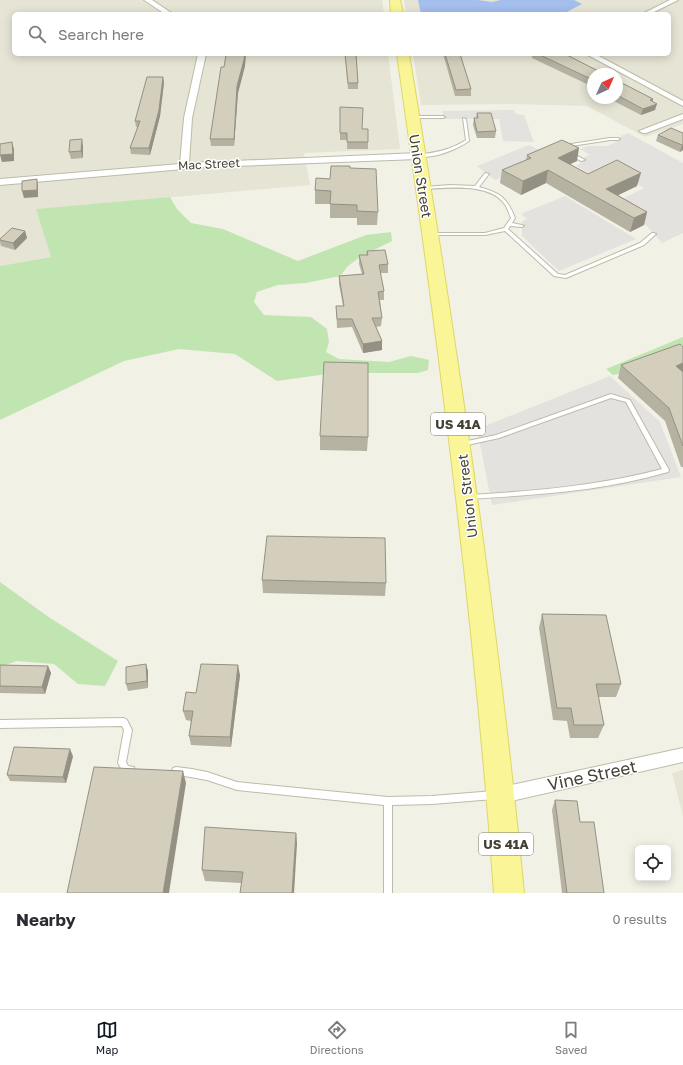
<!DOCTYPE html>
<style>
:root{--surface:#fff;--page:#f2f2f3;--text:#2b2b33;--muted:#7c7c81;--line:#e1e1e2;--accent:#111827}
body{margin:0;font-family:"Golos Text",sans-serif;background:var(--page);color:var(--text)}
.controls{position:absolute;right:12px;bottom:12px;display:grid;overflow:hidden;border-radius:6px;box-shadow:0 2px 10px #0003}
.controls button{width:36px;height:36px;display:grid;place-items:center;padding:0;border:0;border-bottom:1px solid var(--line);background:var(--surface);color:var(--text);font:20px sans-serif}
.compass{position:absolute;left:587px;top:68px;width:36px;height:36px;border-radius:50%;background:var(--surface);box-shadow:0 2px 10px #0003;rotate:45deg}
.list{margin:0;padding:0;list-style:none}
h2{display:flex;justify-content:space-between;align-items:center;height:52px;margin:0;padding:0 16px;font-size:17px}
h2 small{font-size:13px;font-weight:400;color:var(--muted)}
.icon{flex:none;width:22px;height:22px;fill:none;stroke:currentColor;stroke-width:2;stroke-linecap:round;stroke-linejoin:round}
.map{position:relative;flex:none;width:683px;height:893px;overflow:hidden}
.search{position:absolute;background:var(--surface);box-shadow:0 2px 10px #0003;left:12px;right:12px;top:12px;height:44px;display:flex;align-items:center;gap:10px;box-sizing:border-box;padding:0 14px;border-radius:6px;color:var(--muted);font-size:15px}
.sheet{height:116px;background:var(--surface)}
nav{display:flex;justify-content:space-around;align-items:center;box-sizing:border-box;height:56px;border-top:1px solid var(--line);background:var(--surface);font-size:11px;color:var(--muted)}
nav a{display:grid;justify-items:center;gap:2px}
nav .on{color:var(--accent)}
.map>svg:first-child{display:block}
.residential{fill:#e6e4d4;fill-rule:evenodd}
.green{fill:#c0e5b0}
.parking{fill:#e3e2de}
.water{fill:#a4beed}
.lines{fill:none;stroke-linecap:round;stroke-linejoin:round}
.service-casing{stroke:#bdbba9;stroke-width:2}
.minor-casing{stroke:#bdbba9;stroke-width:2}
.primary-casing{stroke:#ded768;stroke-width:2}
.service{fill:#fff;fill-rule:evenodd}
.minor{fill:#fff;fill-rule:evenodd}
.primary{fill:#faf597;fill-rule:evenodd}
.wall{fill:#b5b2a2}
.shaded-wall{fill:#949184}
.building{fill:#d3cfbc;stroke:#949184}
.labels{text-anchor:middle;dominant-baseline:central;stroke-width:3;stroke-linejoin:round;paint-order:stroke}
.far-street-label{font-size:12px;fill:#444235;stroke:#fff}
.shield{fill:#fff;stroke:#7c7b72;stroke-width:1}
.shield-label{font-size:13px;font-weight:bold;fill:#444235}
.street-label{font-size:14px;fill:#444235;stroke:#fff}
.near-street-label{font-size:17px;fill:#444235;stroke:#fff}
</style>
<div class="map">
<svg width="683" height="893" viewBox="0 0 683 893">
<rect width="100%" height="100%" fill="#f2f1e6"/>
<g class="residential">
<path d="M0,0H382L384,14H14V54H388L400,149L304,153L310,185L37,209L51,257L0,266Z"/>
<path d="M404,0H683V124L645,137L587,106L510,104L421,105L413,54H669V14H406ZM593,74H617V98H593Z"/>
<path d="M683,770V816L672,773Z"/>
</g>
<g class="green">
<path d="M170,197L177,209L191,223L223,229L298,261L366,235L391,232L392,241L360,257L348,266L340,276L306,283L278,285L257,292L254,302L264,315L311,317L327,329L329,342L326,352L339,359L389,362L411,356L429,360L428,370L418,373H334L277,381L235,354L179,349L124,361L0,420V266L51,257L36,209Z"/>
<path d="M683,337V353L632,371L613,375L606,369Z"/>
<path d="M0,582L50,618L118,661L105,686L78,684L54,664L17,661L0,667Z"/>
</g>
<g class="parking">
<path d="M514,110L516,114L524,115L534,142L503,141L499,119H444L442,111Z"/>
<path d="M628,133L683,163V233L662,243L646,225L610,205L644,188L616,172L600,179L576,166L581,163L585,157L590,155L580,149L588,146H607L616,142L621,136Z"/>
<path d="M529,145L552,156L495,180L477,166Z"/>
<path d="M565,196L636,239L559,271L522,236V221L527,219L521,214Z"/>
<path d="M610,376L660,422L681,477L492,505L477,429Z"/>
</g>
<path class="water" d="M418,0H478L492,2L501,0H574L582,4L563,14H421Z"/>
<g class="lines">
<g class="service-casing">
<g id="service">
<path d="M411,116H443L445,117L443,118H411Z"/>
<path d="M463,118L466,119L469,141C454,151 435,158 417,157V155C437,152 448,151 466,140Z"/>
<path d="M610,138H618L620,139L618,140H610L565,147L563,146L565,145Z"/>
<path d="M570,153H572L585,160L581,161L570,155Z"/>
<path d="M485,173L489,174L479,187C501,193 507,198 515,218L512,223L522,225L524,226L522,227L510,226L508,229L558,274L565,275L640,243L652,233H654L656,234L644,245L566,278L554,276L505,231L485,235H428V234L430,233H485L504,228L511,218C509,214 508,210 506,206C491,182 448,188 424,189L422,188L424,187L450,185L475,186Z"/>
<path d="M611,394L630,400L669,470L668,472C603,491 536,495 469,499H467L466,497L467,495H469C534,491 599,486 662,469L626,402L611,398L499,438L463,446L460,444L463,442L496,435Z"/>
<path d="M124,718L127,720L132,730L126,762L128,766L134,767L135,770L134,773L131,774L123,772L118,763L124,730L122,726L0,728V720Z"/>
<path d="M176,767L192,769L207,772L237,782L388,797L432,796L494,791L497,792L498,795L497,798L494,799L432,804L392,805V893H384V805L237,790L207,780L173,774L172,771L173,768Z"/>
</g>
</g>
<g class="minor-casing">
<g id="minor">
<path d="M144,0H152L173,14H165Z"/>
<path d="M670,0H678L650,14H642Z"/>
<path d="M198,54H206L192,118L189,163L418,153L422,156L418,159L207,167L0,185V179L180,164L184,118Z"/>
<path d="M586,54H595L683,101V106Z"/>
<path d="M683,114V119L646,133H643L639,131Z"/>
<path d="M683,748V762L502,803L496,801L494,795L496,789L502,787Z"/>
</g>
</g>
<g class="primary-casing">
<g id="primary">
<path d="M390,0H400L403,14H391Z"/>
<path d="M397,54H409C455,333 497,612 524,893H494C474,612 437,333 397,54Z"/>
</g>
</g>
<use href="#service" class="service"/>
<use href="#minor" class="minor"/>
<use href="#primary" class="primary"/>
</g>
<g class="wall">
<path d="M148,54H172V55L149,56Z"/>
<path d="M345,54H356L358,83V89H348Z"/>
<path d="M443,54H460L471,89V96H455Z"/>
<path d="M532,54H565L593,74V87L532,58Z"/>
<path d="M245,66L238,93L234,146H211L210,139L224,67Z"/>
<path d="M163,77L164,83L160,116L150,155L131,154L130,148L138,127H136L135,121Z"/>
<path d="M617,84L653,99L652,101L655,110L641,115L608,98H617Z"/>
<path d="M340,107L362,129L368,142V149H347V140H340Z"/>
<path d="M477,113L496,131L495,138H477L473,125L474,118H476Z"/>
<path d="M683,133V150L680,152L656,141L658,135Z"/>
<path d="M83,146V158L71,159L69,152Z"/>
<path d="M527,155L577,161L570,164L588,174L637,186L618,195L647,212L644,225L630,232L546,183L521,195L500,183L502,170L526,160Z"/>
<path d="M350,168L378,212L377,225H357V218H330V204H315V190L330,179Z"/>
<path d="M25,231L27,238L15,250L1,246L0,242V239Z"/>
<path d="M367,251L388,264V273H380L384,291V300H380L382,318L381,326L376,327L382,341V350L363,353L352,327L337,328L336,306H343L339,284V276L362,274L359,264V255H366Z"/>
<path d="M683,347V467H681L665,421L618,378L621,365Z"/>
<path d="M320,436L368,437L367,451L320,450Z"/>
<path d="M262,580L386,583L385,596L263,593Z"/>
<path d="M542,614L621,684L616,697H598L604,725L598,738H570L567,721L553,720L539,628Z"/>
<path d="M146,664L148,671V688L128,691L126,684Z"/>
<path d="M0,665L48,666L51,673L45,694L0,693Z"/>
<path d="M240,675L231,747L191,745L189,736L191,721L186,720L183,711L196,693Z"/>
<path d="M73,756L66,783L10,781L7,775Z"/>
<path d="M555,800L580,822L604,893H562L552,810Z"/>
<path d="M296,833L297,844L241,883L205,881L202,870Z"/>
</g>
<g class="shaded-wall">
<path d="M245,54H246L245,66L238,93L234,146V139L237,86Z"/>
<path d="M163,77L164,83L160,116L150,155L149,148Z"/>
<path d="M653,99L651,106L657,104L655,110L641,115L643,109L650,100Z"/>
<path d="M82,139L83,146V158L81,151Z"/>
<path d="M12,142L14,149V161L2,162L0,155Z"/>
<path d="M682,145H683V150L680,152Z"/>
<path d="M579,148L577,161L556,171L558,158Z"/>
<path d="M548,170L546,183L521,195L523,181Z"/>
<path d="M641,173L637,186L604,202L606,189Z"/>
<path d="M37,179L38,186V197L24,198L22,191Z"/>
<path d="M647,212L644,225L630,232L634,218Z"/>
<path d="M25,231L27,238L15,250L13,243Z"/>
<path d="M382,341V350L363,353V344Z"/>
<path d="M683,363V374L676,366Z"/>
<path d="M146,664L148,671V688L147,681Z"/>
<path d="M238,665L240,675L231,747L230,737Z"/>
<path d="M48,666L51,673L45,694L42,687Z"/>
<path d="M70,749L73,756L66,783L63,777Z"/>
<path d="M183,771L186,783L169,893H163Z"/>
<path d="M296,833L297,844L294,893H292Z"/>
</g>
<g class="building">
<path d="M228,54H245L244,60L237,86L234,139H210L221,67H224L226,55H228Z"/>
<path d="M345,54H356L358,83H348Z"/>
<path d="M445,54H460L471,89L456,90Z"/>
<path d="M538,54H565L604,74H593V80Z"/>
<path d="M147,77H163L159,110L149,148H130L140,121H135Z"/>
<path d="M620,82L653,99L650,100L657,104L643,109L617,95V84Z"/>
<path d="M340,107L363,108L362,129H368V142H347V133H340Z"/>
<path d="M477,113H491L496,131L477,132L474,118H478Z"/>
<path d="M671,128L683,133V145H682L658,135Z"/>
<path d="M82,139L81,151L69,152L70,140Z"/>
<path d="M562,140L579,148L558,158L588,174L617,160L641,173L606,189L647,212L634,218L548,170L523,181L502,170L531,158L527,155Z"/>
<path d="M12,142L13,154L0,155V144Z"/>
<path d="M331,166H350V168L376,169L378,212L357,211V205L330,204L331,191L315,190L316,178L330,179Z"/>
<path d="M37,179V190L22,191V181Z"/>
<path d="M12,228L25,231L13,243L0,240V239Z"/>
<path d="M385,250L388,264L379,265L384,291L378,292L382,318H372L382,341L363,344L352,319H337L336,306H344L339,276L364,274L359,255H368L367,251Z"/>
<path d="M680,344L683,347V363L676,366L683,372V446L669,408L621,365Z"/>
<path d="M324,362L368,363V437L320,436Z"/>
<path d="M267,536L385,538L386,583L262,580Z"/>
<path d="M542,614L606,615L621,684H596L604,725H574L571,708H557Z"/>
<path d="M146,664L147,681L126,684V667Z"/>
<path d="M201,664L238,665L230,737L189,736L193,711H183L186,692L196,693Z"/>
<path d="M0,665L48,666L42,687L0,686Z"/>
<path d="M14,747L70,749L63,777L7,775Z"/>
<path d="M94,767L183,771L163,893H67Z"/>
<path d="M555,800L577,801L580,822H594L604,893H567Z"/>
<path d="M205,827L296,833L292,893H240L243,872L202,870Z"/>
</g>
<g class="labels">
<g class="far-street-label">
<text transform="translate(209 164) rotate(-3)">Mac Street</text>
</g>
<g class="shield">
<rect x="431" y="413" width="54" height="22" rx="3"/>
<rect x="479" y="833" width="54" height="22" rx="3"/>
</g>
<g class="shield-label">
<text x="458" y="424">US 41A</text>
<text x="506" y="844">US 41A</text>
</g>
<g class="street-label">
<text transform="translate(421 176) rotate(81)">Union Street</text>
<text transform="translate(467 496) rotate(-97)">Union Street</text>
</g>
<g class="near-street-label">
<text transform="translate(592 775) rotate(-12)">Vine Street</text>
</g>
</g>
</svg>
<div class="controls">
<button><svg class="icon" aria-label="locate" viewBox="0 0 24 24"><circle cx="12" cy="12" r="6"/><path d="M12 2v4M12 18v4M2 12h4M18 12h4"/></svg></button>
</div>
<svg class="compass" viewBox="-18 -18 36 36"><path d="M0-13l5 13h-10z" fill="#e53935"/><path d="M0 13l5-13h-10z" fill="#7c7c81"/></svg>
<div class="search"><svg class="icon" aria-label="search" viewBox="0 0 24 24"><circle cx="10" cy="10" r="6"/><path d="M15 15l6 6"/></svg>Search here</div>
</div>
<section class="sheet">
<h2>Nearby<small>0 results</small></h2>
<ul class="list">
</ul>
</section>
<nav>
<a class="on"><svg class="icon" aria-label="map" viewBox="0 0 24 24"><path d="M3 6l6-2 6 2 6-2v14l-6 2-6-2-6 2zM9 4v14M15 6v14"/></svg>Map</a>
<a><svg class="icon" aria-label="directions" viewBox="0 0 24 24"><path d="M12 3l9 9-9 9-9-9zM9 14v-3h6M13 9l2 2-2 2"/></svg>Directions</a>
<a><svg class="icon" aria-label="saved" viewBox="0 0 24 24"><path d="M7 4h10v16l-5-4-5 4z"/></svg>Saved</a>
</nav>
